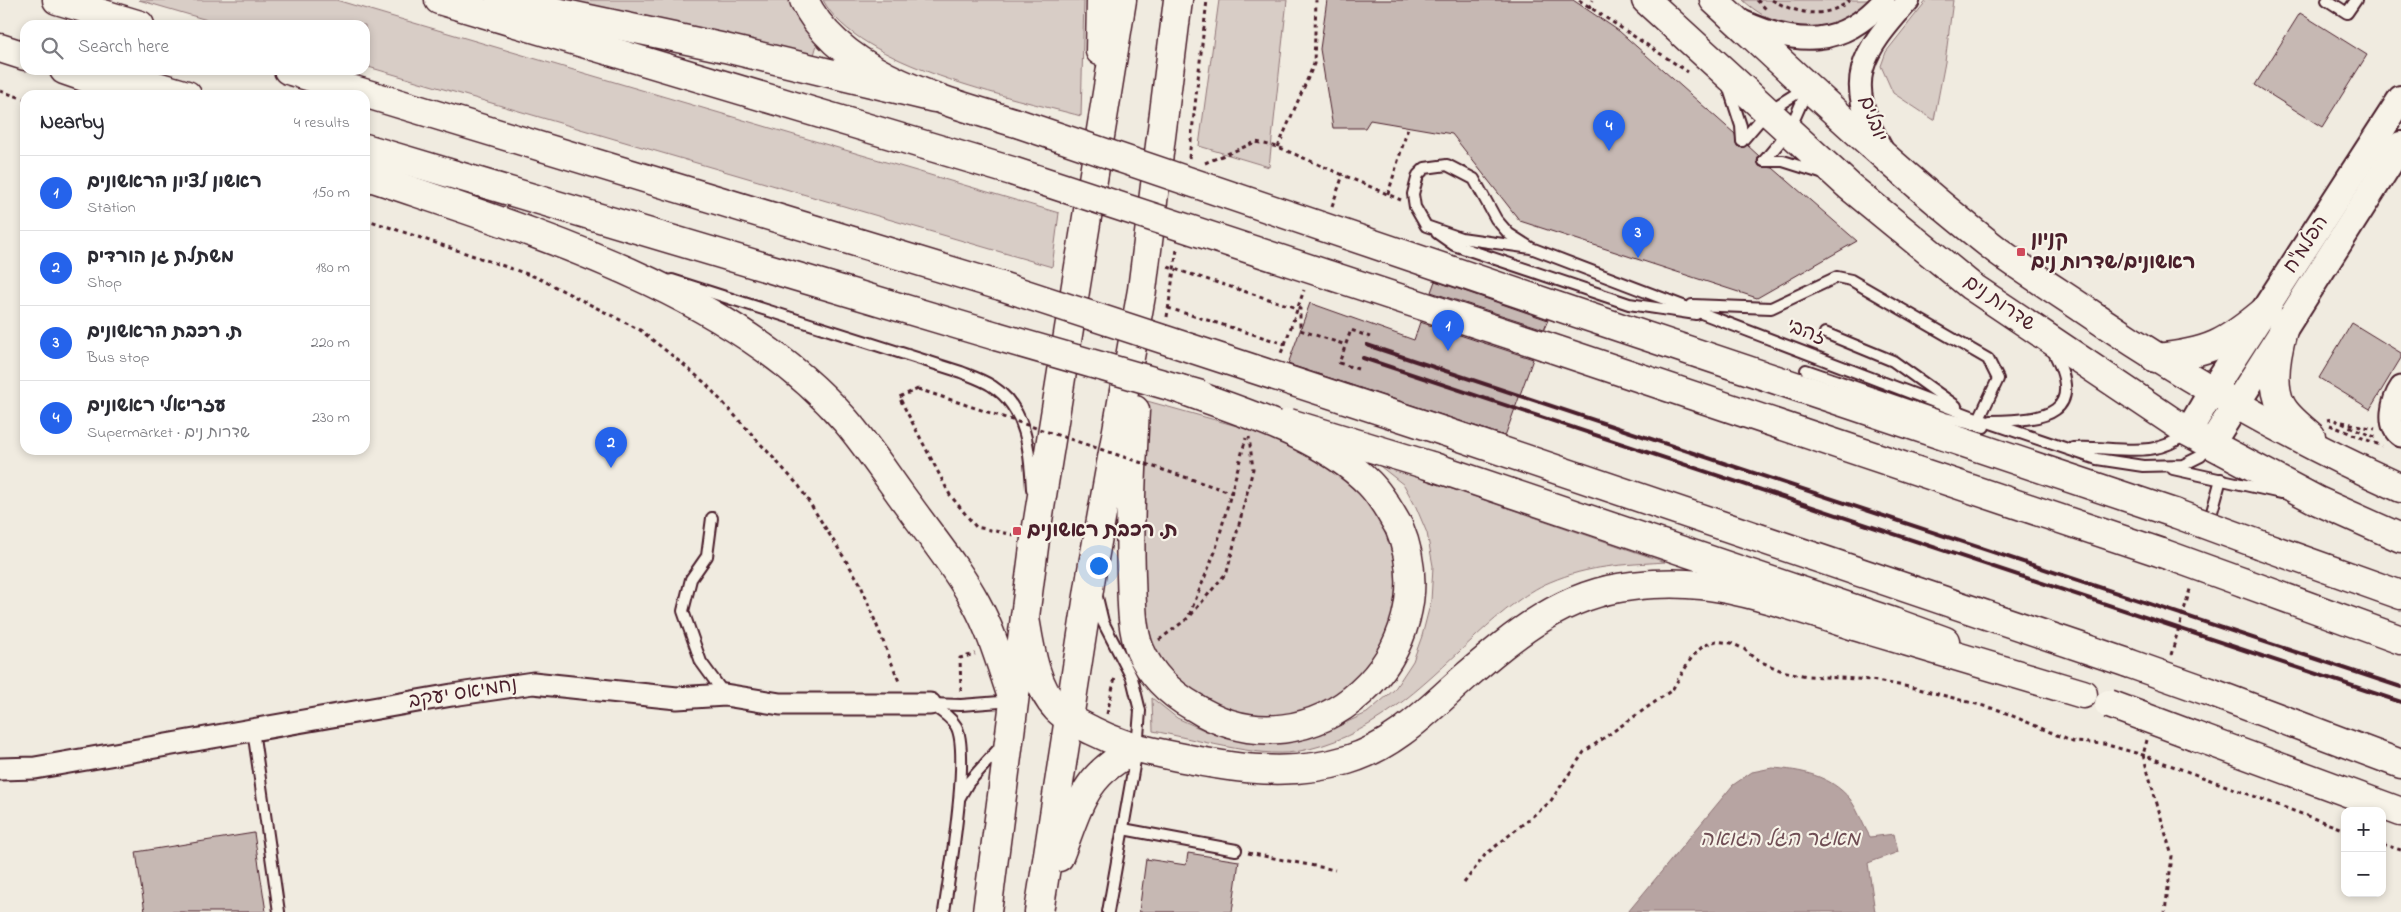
<!DOCTYPE html>
<meta charset="utf-8">
<style>
:root{--surface:#fff;--page:#f2f2f3;--text:#2b2b33;--muted:#7c7c81;--line:#e1e1e2;--accent:#2563eb}
body{margin:0;font-family:"Indie Flower","Playpen Sans Hebrew",sans-serif;background:var(--page);color:var(--text)}
.controls{position:absolute;right:15px;bottom:15px;display:grid;overflow:hidden;border-radius:10px;box-shadow:0 2px 8px #0003}
.controls button{width:45px;height:45px;display:grid;place-items:center;padding:0;border:0;border-bottom:1px solid var(--line);background:var(--surface);color:var(--text);font:25px sans-serif}
.you{position:absolute;left:1098px;top:565px;width:18px;height:18px;margin:-12px;border:4px solid #fff;border-radius:50%;background:#1a73e8;box-shadow:0 0 0 8px #1a73e833}
.badge{display:grid;place-items:center;width:32px;height:32px;border-radius:50%;background:var(--accent);color:#fff;font-size:16px;font-weight:700}
.pin{position:absolute;translate:-50% -41px;filter:drop-shadow(0 1px 2px #0008)}
.pin::after{content:'';position:absolute;top:26px;width:18px;height:15px;background:inherit;clip-path:polygon(0 0,100% 0,50% 100%)}
.list{margin:0;padding:0;list-style:none}
h2{display:flex;justify-content:space-between;align-items:center;height:65px;margin:0;padding:0 20px;font-size:21px}
h2 small{font-size:16px;font-weight:400;color:var(--muted)}
.list li{display:grid;grid-template-columns:32px 1fr auto;gap:15px;align-items:center;box-sizing:border-box;height:75px;padding:0 20px;border-top:1px solid var(--line)}
.list b{display:block;font-size:19px;white-space:nowrap}
.list p{margin:0;font-size:16px;white-space:nowrap;color:var(--muted)}
.list em{font-size:16px;font-style:normal;color:var(--muted)}
.icon{flex:none;width:28px;height:28px;fill:none;stroke:currentColor;stroke-width:2;stroke-linecap:round;stroke-linejoin:round}
.map{position:relative;flex:none;width:2401px;height:912px;overflow:hidden}
.search{position:absolute;background:var(--surface);box-shadow:0 2px 8px #0003;left:20px;top:20px;width:350px;height:55px;display:flex;align-items:center;gap:12px;box-sizing:border-box;padding:0 18px;border-radius:15px;color:var(--muted);font-size:19px}
.panel{position:absolute;background:var(--surface);box-shadow:0 2px 8px #0003;left:20px;top:90px;width:350px;height:365px;border-radius:15px}
.map>svg:first-child{display:block}
.green{fill:#d8cdc6;stroke:#917678}
.water{fill:#b7a4a2;stroke:#8b6f72}
.building{fill:#c6b8b3;stroke:#4a1f2b}
.lines{fill:none;stroke-linecap:round;stroke-linejoin:round}
.service-casing{stroke:#4a1f2b;stroke-width:14}
.minor-casing{stroke:#4a1f2b;stroke-width:25}
.tertiary-casing{stroke:#4a1f2b;stroke-width:30}
.secondary-casing{stroke:#4a1f2b;stroke-width:31}
.primary-casing{stroke:#4a1f2b;stroke-width:31}
.motorway-casing{stroke:#4a1f2b;stroke-width:31}
.path{stroke:#4a1f2b;stroke-width:3;stroke-dasharray:4 4;stroke-linecap:butt}
.service{stroke:#f7f3e8;stroke-width:10}
.minor{stroke:#f7f3e8;stroke-width:21}
.tertiary{stroke:#f7f3e8;stroke-width:26}
.secondary{stroke:#f7f3e8;stroke-width:28}
.primary{stroke:#f7f3e8;stroke-width:28}
.motorway{stroke:#f7f3e8;stroke-width:28}
.rail{stroke:#4a1f2b;stroke-width:4}
.secondary-bridge-casing{stroke:#4a1f2b;stroke-width:31;stroke-linecap:butt}
.primary-bridge-casing{stroke:#4a1f2b;stroke-width:31;stroke-linecap:butt}
.motorway-bridge-casing{stroke:#4a1f2b;stroke-width:31;stroke-linecap:butt}
.path-bridge{stroke:#4a1f2b;stroke-width:3;stroke-dasharray:4 4;stroke-linecap:butt}
.secondary-bridge{stroke:#f7f3e8;stroke-width:28}
.primary-bridge{stroke:#f7f3e8;stroke-width:28}
.motorway-bridge{stroke:#f7f3e8;stroke-width:28}
.poi-dot{fill:#d1495b;stroke:#f7f3e8;stroke-width:2}
.labels{text-anchor:middle;dominant-baseline:central;stroke-width:4.5;stroke-linejoin:round;paint-order:stroke}
.street-label{font-size:20px;fill:#4a1f2b;stroke:#f7f3e8}
.poi-label{font-size:20px;font-weight:bold;fill:#4a1f2b;stroke:#f7f3e8;text-anchor:start}
.water-label{font-size:21px;font-style:italic;fill:#704e55;stroke:#f7f3e8}
</style>
<div class="map">
<svg width="2401" height="912" viewBox="0 0 2401 912">
<rect width="100%" height="100%" fill="#f0ebe0"/>
<filter id="ink" filterUnits="userSpaceOnUse"><feTurbulence type="fractalNoise" baseFrequency=".02" numOctaves="2"/><feDisplacementMap in="SourceGraphic" scale="10" xChannelSelector="R" yChannelSelector="G"/><feConvolveMatrix kernelMatrix="1 2 1 2 8 2 1 2 1" color-interpolation-filters="sRGB"/></filter>
<g filter="url(#ink)">
<g class="green">
<path d="M139,0H336L1059,213L1052,267L365,66V25H224Z"/>
<path d="M562,0H791L818,41L814,55Z"/>
<path d="M823,0H1084L1081,116C1014,98 857,66 823,0Z"/>
<path d="M1219,0H1287L1269,167L1199,146Z"/>
<path d="M1743,0H1870C1860,9 1851,18 1839,23C1806,36 1768,24 1743,0Z"/>
<path d="M1927,0H1953L1945,62L1934,120L1893,93L1881,66L1886,52Z"/>
<path d="M1147,401L1262,433L1296,448L1342,475L1374,507L1395,547L1398,601L1379,651L1350,687L1314,710L1261,718L1211,705L1166,671L1155,655L1149,638L1143,604L1140,576Z"/>
<path d="M1376,463L1665,562C1623,565 1590,565 1550,582C1525,592 1494,619 1474,638C1420,688 1371,739 1295,752C1259,758 1191,738 1153,731L1152,698L1177,718L1206,731L1267,739L1308,736L1334,728L1367,713L1394,690L1413,661L1422,636L1431,601L1433,566L1427,533L1416,507L1404,485Z"/>
</g>
<path class="water" d="M1772,768C1801,770 1830,775 1850,799C1858,810 1863,825 1870,837L1894,834L1898,852L1868,863L1875,912H1628L1733,785L1752,772Z"/>
<g class="building">
<path d="M1327,0H1573L1619,31L1735,134L1737,146L1742,148L1747,145L1759,156L1757,161L1759,166L1773,168L1857,241L1757,298L1520,221L1452,134L1370,120L1365,128H1333L1320,49Z"/>
<path d="M2300,13L2367,55L2322,127L2255,85Z"/>
<path d="M1435,281L1548,320L1544,329L1431,292Z"/>
<path d="M1310,303L1414,340L1420,322L1533,359L1505,436L1288,364Z"/>
<path d="M2352,323L2401,353V358L2370,409L2319,378Z"/>
<path d="M254,833L266,912H145L136,852Z"/>
<path d="M1188,853L1239,861L1232,912H1139L1146,859L1186,865Z"/>
</g>
<g class="lines">
<g class="service-casing">
<g id="service">
<path d="M2327,0L2347,13L2356,0"/>
<path d="M1728,86L1741,126L1742,141"/>
<path d="M1742,141L1767,112L1807,87"/>
<path d="M1764,161H1783L1821,173"/>
<path d="M1764,161L1789,131L1808,88"/>
<path d="M1437,233L1454,245L1629,304L1696,314"/>
<path d="M1531,248L1509,234L1496,219L1474,179L1447,165L1425,168L1418,175L1413,194L1415,207L1426,226L1461,238L1531,248L1979,419L2097,459L2143,466L2183,465L2201,456L2209,446"/>
<path d="M672,280L961,372C971,376 983,380 992,386C1027,408 1030,452 1032,489"/>
<path d="M1692,305L1771,308L1837,277L1851,280L1988,359L1998,379L1979,419"/>
<path d="M1825,333L1893,361L1956,406"/>
<path d="M1806,370L1945,418L1984,427"/>
<path d="M1991,421C2046,420 2088,415 2052,349"/>
<path d="M2073,448C2110,445 2156,461 2186,433"/>
<path d="M2173,469L2281,493"/>
<path d="M712,518L707,556L691,579L683,611L701,662L725,695"/>
<path d="M2210,519L2221,479"/>
<path d="M1097,597L1103,622L1132,678L1140,711L1137,749L1108,912"/>
<path d="M930,704C939,710 950,716 956,726C971,752 949,877 944,912"/>
<path d="M930,704L961,705L1013,701"/>
<path d="M253,730L279,912"/>
<path d="M960,797L968,783L1001,746"/>
<path d="M1123,829L1236,850"/>
</g>
</g>
<g class="minor-casing">
<g id="minor">
<path d="M1742,21C1797,46 1842,48 1884,0"/>
<path d="M1882,149C1842,80 1861,54 1909,0"/>
<path d="M2401,387C2392,400 2386,426 2401,436"/>
<path d="M0,769L35,768L452,695L533,683L677,698L725,695L780,704H930"/>
</g>
</g>
<g class="tertiary-casing">
<g id="tertiary">
<path d="M2188,432L2212,391L2401,99"/>
<path d="M2211,444L2401,145"/>
</g>
</g>
<g class="secondary-casing">
<g id="secondary">
<path d="M804,0C839,75 945,101 1017,123"/>
<path d="M1646,0L1850,187L1971,286L2188,432L2318,501L2401,538"/>
<path d="M1714,0C1807,86 1898,173 1998,251C2024,270 2052,288 2079,306C2181,376 2288,437 2401,488"/>
<path d="M103,70L187,95"/>
<path d="M365,148L996,336"/>
<path d="M1559,307L2174,513"/>
<path d="M2283,330C2277,352 2270,383 2281,405C2287,417 2301,427 2311,436"/>
<path d="M2155,358C2209,353 2226,344 2267,309"/>
<path d="M1431,466L1893,622L1945,641"/>
<path d="M2261,545L2401,595"/>
<path d="M2195,736L2401,812"/>
</g>
</g>
<g class="primary-casing">
<g id="primary">
<path d="M0,48L25,56"/>
<path d="M1100,51L1101,0"/>
<path d="M64,70L136,95"/>
<path d="M365,175C527,231 730,288 846,421C869,448 888,478 909,506C932,538 957,568 976,603C992,632 1001,665 1012,697"/>
<path d="M1135,410C1132,465 1129,520 1131,576C1132,600 1131,628 1140,650C1151,675 1171,694 1194,707C1313,783 1451,652 1399,527"/>
<path d="M1025,618C1030,648 1035,686 1057,709C1067,719 1081,725 1093,731C1111,740 1130,747 1150,751C1215,765 1281,780 1347,760C1395,746 1429,709 1465,677C1515,634 1564,593 1632,586C1650,584 1669,583 1687,584C1742,586 1814,614 1868,630C1940,651 2012,673 2083,694"/>
<path d="M1059,857C1079,806 1084,773 1137,749"/>
<path d="M987,912L1035,539L1122,0"/>
<path d="M1039,912L1092,570L1142,290L1178,0"/>
</g>
</g>
<g class="motorway-casing">
<g id="motorway">
<path d="M57,0L140,25"/>
<path d="M439,0L1012,171"/>
<path d="M500,0L725,48L934,98"/>
<path d="M288,70L1001,286"/>
<path d="M1545,346L2162,553"/>
<path d="M1443,431L2128,663"/>
<path d="M2245,583L2401,640"/>
<path d="M2210,692L2401,764"/>
</g>
</g>
<g class="path">
<path d="M1579,0L1688,72"/>
<path d="M1757,0L1766,9"/>
<path d="M1772,0C1797,14 1826,20 1850,0"/>
<path d="M1589,8L1593,0"/>
<path d="M0,91L25,99"/>
<path d="M1278,147L1314,64L1316,0"/>
<path d="M1189,158L1207,0"/>
<path d="M1205,163L1256,142L1278,147L1401,200"/>
<path d="M1388,194L1408,128"/>
<path d="M1332,206L1343,175"/>
<path d="M365,219L536,277L640,330L684,365L705,383L799,486L860,583L900,684"/>
<path d="M1168,267L1300,309V330L1346,345"/>
<path d="M1168,308L1285,344L1281,353"/>
<path d="M1167,317L1177,249"/>
<path d="M1285,344L1304,290"/>
<path d="M1358,369L1339,363L1351,330L1370,337"/>
<path d="M918,389L899,397L950,495L976,527L1014,535"/>
<path d="M2327,420L2332,419L2377,438"/>
<path d="M2342,422L2375,429"/>
<path d="M2330,425L2382,446"/>
<path d="M1191,615L1227,572L1253,469L1249,437"/>
<path d="M1159,640L1188,618L1215,552L1246,438"/>
<path d="M2171,655L2191,586"/>
<path d="M961,691L960,658L975,654"/>
<path d="M1107,714L1115,677"/>
<path d="M2147,740L2143,755L2172,856L2165,912"/>
<path d="M2382,844L2401,850"/>
<path d="M1248,853L1335,870"/>
<path d="M1464,883L1485,855L1550,802L1584,752L1672,690L1692,657L1703,646L1716,641L1731,643L1744,649L1755,659L1782,671L1807,676L1871,680L1915,688L1999,710L2073,742L2104,744L2143,755L2345,830"/>
</g>
<use href="#service" class="service"/>
<use href="#minor" class="minor"/>
<use href="#tertiary" class="tertiary"/>
<use href="#secondary" class="secondary"/>
<use href="#primary" class="primary"/>
<use href="#motorway" class="motorway"/>
<g class="rail">
<path d="M1367,345L2401,687"/>
<path d="M1363,358L2401,702"/>
</g>
<g class="secondary-bridge-casing">
<g id="secondary-bridge">
<path d="M1017,123L1559,307"/>
<path d="M996,336L1201,395"/>
<path d="M1289,423L1431,466"/>
<path d="M2174,513L2261,545"/>
<path d="M2109,704L2195,736"/>
</g>
</g>
<g class="primary-bridge-casing">
<path id="primary-bridge" d="M1177,388C1242,413 1319,433 1369,483C1382,496 1390,512 1399,527"/>
</g>
<g class="motorway-bridge-casing">
<g id="motorway-bridge">
<path d="M1012,171L1545,346"/>
<path d="M1001,286L1443,431"/>
<path d="M2162,553L2245,583"/>
<path d="M2128,663L2210,692"/>
</g>
</g>
<path class="path-bridge" d="M918,389L1233,493"/>
<use href="#secondary-bridge" class="secondary-bridge"/>
<use href="#primary-bridge" class="primary-bridge"/>
<use href="#motorway-bridge" class="motorway-bridge"/>
</g>
</g>
<g class="poi-dot">
<rect x="2016" y="247" width="10" height="10" rx="2.5"/>
<rect x="1012" y="526" width="10" height="10" rx="2.5"/>
</g>
<g class="labels">
<g class="street-label">
<text transform="translate(1872 119) rotate(70)">יובלים</text>
<text transform="translate(2307 245) rotate(-57)">הפלמ"ח</text>
<text transform="translate(1999 304) rotate(35)">שדרות נים</text>
<text transform="translate(1806 333) rotate(21)">זהבי</text>
<text transform="translate(463 694) rotate(-9)">נחמיאס יעקב</text>
</g>
<g class="poi-label">
<text x="2031" y="240">קניון<tspan x="2031" dy="23">ראשונים/שדרות נים</tspan></text>
<text x="1027" y="531">ת. רכבת ראשונים</text>
</g>
<g class="water-label">
<text x="1780" y="840">מאגר הגל הגואה</text>
</g>
</g>
</svg>
<div class="controls">
<button>+</button>
<button>−</button>
</div>
<div class="you"></div>
<div class="pin badge" style="left:1448px;top:351px">1</div>
<div class="pin badge" style="left:611px;top:468px">2</div>
<div class="pin badge" style="left:1638px;top:258px">3</div>
<div class="pin badge" style="left:1609px;top:151px">4</div>
<div class="search"><svg class="icon" aria-label="search" viewBox="0 0 24 24"><circle cx="10" cy="10" r="6"/><path d="M15 15l6 6"/></svg>Search here</div>
<section class="panel">
<h2>Nearby<small>4 results</small></h2>
<ul class="list">
<li><span class="badge">1</span><div><b>ראשון לציון הראשונים</b><p>Station</p></div><em>150 m</em></li>
<li><span class="badge">2</span><div><b>משתלת גן הורדים</b><p>Shop</p></div><em>180 m</em></li>
<li><span class="badge">3</span><div><b>ת. רכבת הראשונים</b><p>Bus stop</p></div><em>220 m</em></li>
<li><span class="badge">4</span><div><b>עזריאלי ראשונים</b><p>Supermarket · שדרות נים</p></div><em>230 m</em></li>
</ul>
</section>
</div>
